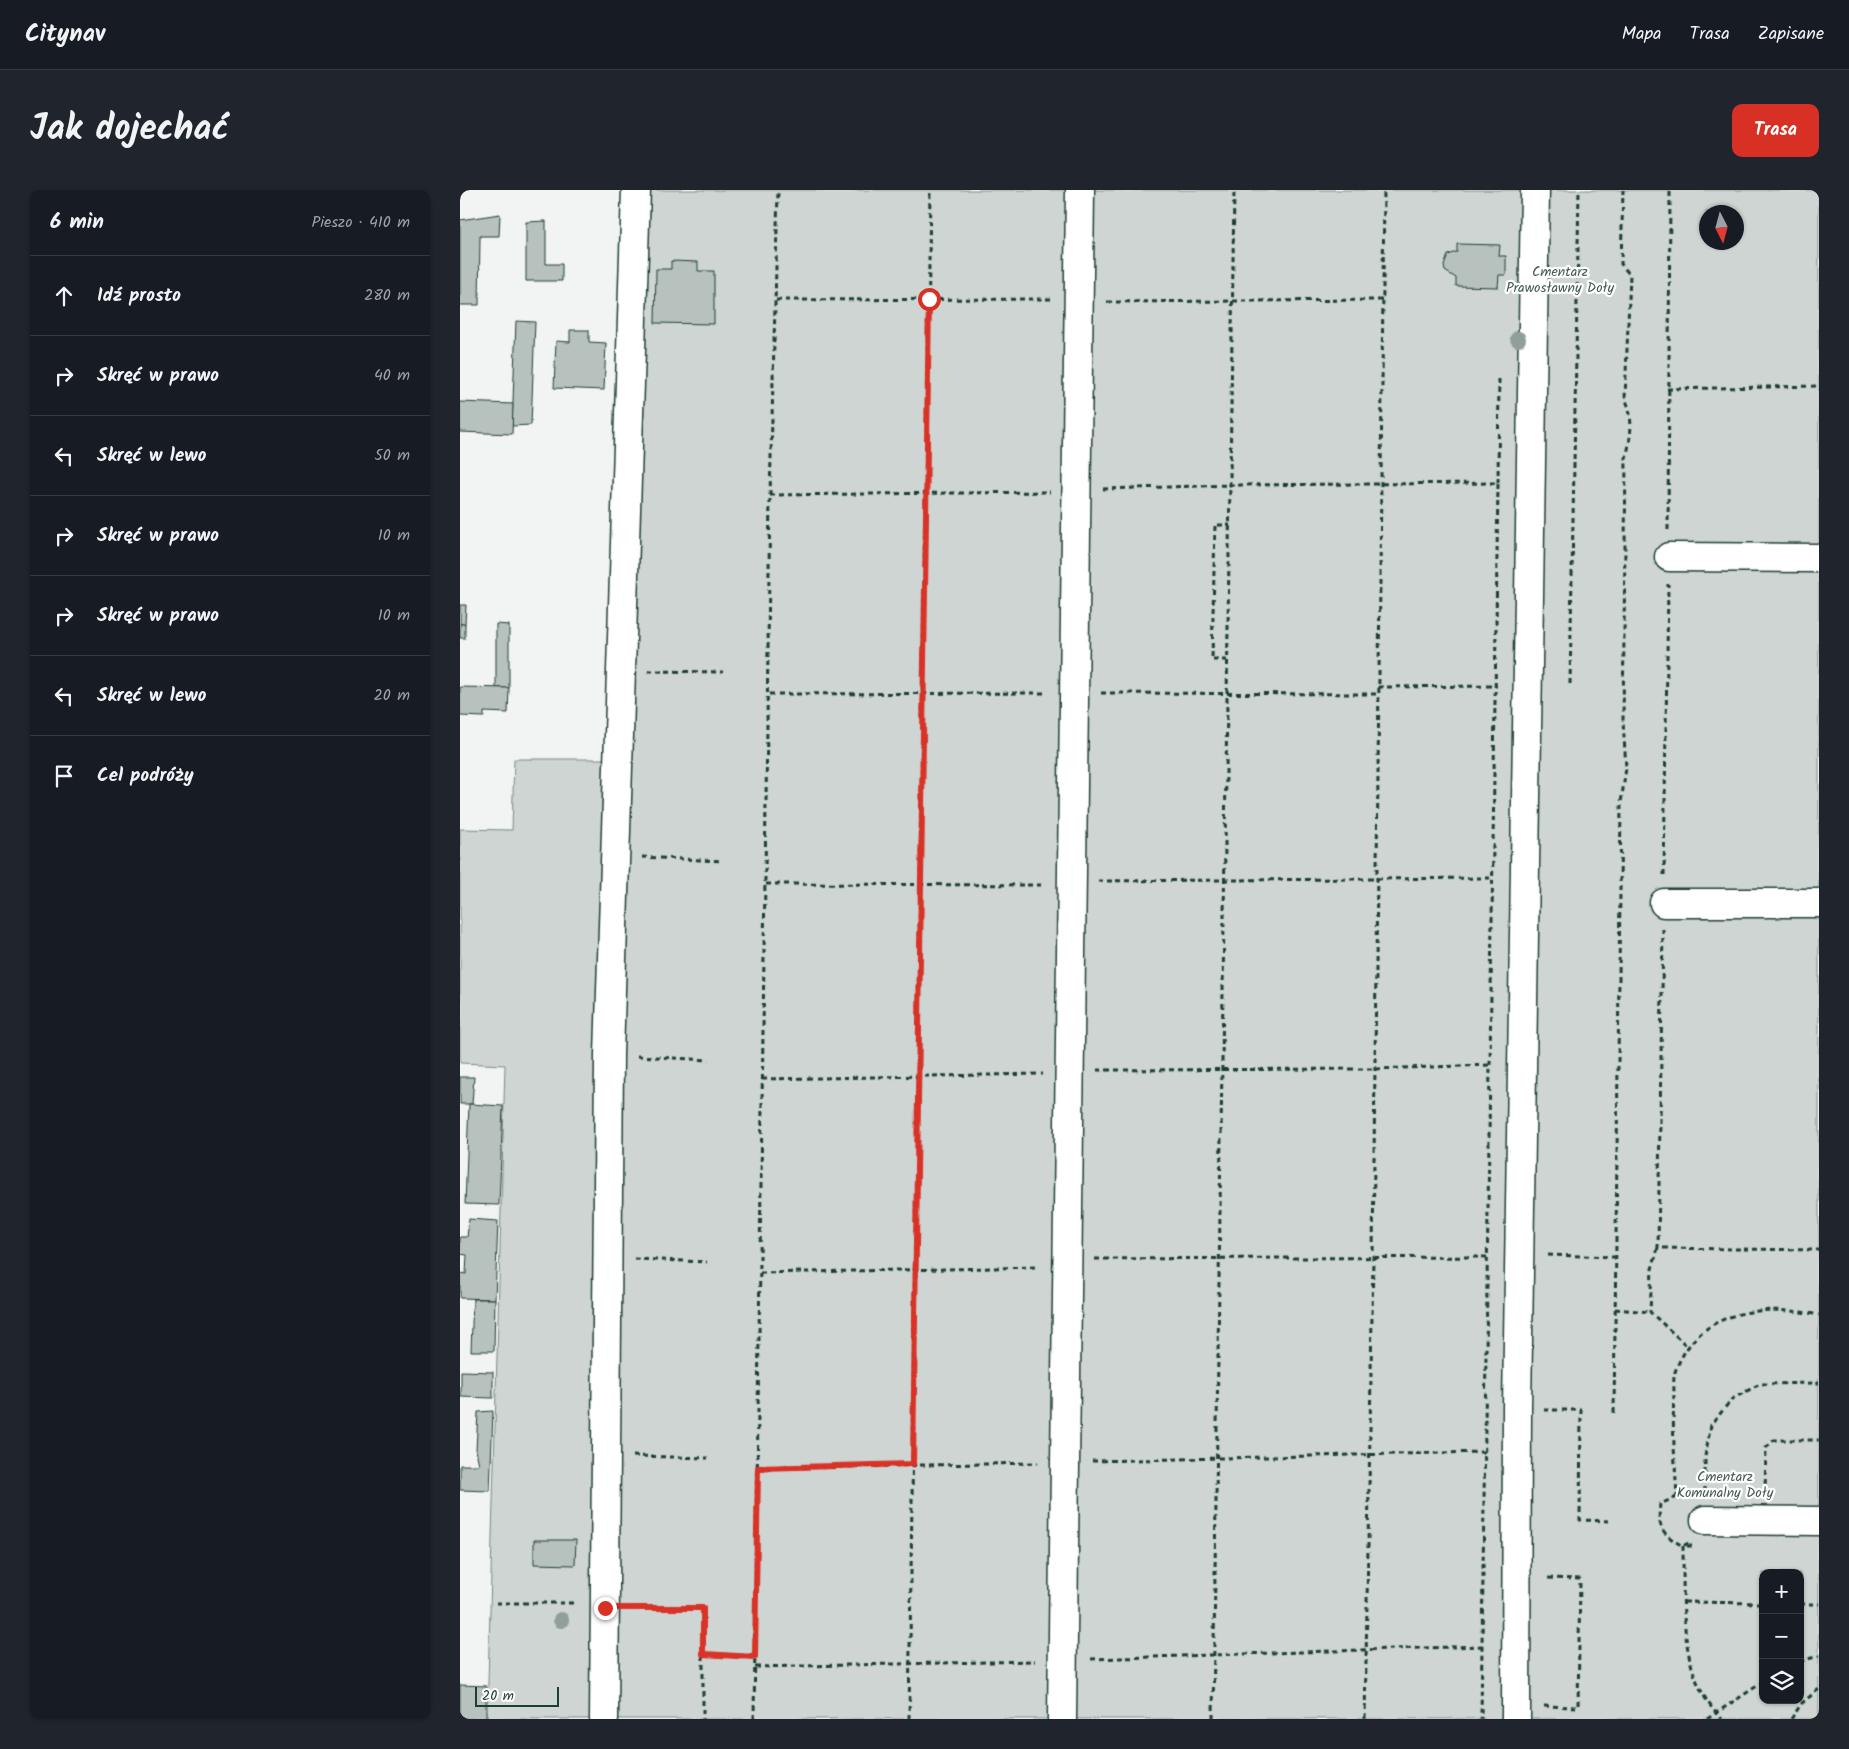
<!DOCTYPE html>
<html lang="pl">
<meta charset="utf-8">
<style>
:root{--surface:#171b24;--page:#20242c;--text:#f1f3f6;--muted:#9ea1a6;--line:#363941;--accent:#d93025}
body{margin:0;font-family:Kalam,sans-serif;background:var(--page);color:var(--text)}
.controls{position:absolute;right:15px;bottom:15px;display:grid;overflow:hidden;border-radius:10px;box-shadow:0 1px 4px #0004}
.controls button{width:45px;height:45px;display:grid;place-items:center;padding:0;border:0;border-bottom:1px solid var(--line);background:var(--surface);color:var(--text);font:25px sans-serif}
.compass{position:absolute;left:1239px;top:15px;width:45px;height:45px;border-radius:50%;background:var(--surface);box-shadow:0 1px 4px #0004;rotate:174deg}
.scale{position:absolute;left:15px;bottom:12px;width:84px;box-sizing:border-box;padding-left:5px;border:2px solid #1f3d34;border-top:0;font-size:14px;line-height:18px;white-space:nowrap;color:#1f3d34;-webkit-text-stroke:4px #fff;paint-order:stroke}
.stop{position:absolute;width:15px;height:15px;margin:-11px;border:4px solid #d93025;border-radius:50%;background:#fff}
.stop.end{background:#d93025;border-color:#fff;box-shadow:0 1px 5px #0008}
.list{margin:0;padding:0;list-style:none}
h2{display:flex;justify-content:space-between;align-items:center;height:65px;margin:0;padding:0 20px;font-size:21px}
h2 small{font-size:16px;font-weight:400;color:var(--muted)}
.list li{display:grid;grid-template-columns:32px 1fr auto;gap:15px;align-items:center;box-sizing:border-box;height:80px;padding:0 20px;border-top:1px solid var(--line)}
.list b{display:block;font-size:19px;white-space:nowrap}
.list em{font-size:16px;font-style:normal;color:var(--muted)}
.icon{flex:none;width:28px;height:28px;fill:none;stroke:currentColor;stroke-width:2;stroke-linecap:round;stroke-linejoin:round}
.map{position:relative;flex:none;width:1359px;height:1529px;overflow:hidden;border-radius:10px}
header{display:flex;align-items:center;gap:30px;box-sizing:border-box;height:70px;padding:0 25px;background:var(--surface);border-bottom:1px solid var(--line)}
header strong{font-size:24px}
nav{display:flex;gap:28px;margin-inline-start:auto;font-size:18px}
.intro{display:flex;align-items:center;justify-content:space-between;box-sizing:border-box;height:120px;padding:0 30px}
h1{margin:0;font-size:35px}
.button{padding:12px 22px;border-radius:10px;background:var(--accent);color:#fff;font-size:18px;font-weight:700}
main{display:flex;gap:30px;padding:0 30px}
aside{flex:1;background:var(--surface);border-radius:10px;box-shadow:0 1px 4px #0004}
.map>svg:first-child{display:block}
.green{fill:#ced5d3;stroke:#768984;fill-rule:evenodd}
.building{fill:#b7c1bd;stroke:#1f3d34}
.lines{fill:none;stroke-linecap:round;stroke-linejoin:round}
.minor-casing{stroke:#1f3d34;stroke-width:31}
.path{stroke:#1f3d34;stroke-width:3;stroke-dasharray:5 4;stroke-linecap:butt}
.minor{stroke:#fff;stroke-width:28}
.tree{fill:#919f9c}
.route{stroke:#d93025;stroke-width:6}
.labels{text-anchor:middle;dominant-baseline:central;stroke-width:4.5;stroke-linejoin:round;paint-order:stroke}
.park-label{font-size:14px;fill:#425b54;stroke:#fff}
</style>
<header>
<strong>Citynav</strong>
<nav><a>Mapa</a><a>Trasa</a><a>Zapisane</a></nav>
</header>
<div class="intro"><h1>Jak dojechać</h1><a class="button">Trasa</a></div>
<main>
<aside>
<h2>6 min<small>Pieszo · 410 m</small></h2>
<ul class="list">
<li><svg class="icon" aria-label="ahead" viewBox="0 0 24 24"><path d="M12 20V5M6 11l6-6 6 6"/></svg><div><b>Idź prosto</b></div><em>280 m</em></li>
<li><svg class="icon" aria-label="right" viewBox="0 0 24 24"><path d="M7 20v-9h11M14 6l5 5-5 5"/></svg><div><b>Skręć w prawo</b></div><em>40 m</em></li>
<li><svg class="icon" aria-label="left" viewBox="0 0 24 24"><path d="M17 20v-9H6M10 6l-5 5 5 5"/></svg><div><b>Skręć w lewo</b></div><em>50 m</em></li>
<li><svg class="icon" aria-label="right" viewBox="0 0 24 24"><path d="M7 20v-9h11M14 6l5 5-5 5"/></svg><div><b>Skręć w prawo</b></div><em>10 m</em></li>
<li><svg class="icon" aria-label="right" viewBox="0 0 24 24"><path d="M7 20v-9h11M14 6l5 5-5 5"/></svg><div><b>Skręć w prawo</b></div><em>10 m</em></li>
<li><svg class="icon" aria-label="left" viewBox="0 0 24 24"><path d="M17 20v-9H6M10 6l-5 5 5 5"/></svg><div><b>Skręć w lewo</b></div><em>20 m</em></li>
<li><svg class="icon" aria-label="arrive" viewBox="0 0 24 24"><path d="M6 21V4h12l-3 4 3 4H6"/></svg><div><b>Cel podróży</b></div></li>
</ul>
</aside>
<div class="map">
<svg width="1359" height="1529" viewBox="0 0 1359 1529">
<rect width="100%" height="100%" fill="#f2f3f3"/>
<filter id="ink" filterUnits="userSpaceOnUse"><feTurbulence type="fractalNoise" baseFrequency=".02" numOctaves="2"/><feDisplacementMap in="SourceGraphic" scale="10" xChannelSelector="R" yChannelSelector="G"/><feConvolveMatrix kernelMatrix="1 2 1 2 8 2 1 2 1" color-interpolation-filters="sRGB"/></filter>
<g filter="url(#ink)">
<path class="green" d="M165,0H1359V1529H27L45,875L0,873V639L52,640L54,569H146ZM1246,22H1276V52H1246ZM1303,1383H1340V1510H1303Z"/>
<g class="building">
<path d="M40,24L39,46H20L19,115H0V30Z"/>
<path d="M86,31V74H102V91H66V32Z"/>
<path d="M997,54L1040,55L1039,66H1046V85H1039L1038,97L996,96V88L985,81L984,76L988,65L997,62Z"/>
<path d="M211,71L238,72V81H254V134L195,133L196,79H211Z"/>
<path d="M56,131L75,132L71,235L52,236Z"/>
<path d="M110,140H129V152L146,153L144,200L94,198L96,151L110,152Z"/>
<path d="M0,212L53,214L52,244L0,242Z"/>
<path d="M0,415H6L5,434H0Z"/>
<rect x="0" y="434" width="5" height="14"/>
<path d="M36,434L49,435V498H36Z"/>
<path d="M0,497L49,498L48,523L24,522V527L0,526Z"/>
<path d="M0,887H14L12,914H0Z"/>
<path d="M9,914L43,916L39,1015L5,1014Z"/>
<path d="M9,1029L38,1031L35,1109L0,1108V1083L6,1084L7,1065L0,1064V1047H7Z"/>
<path d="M13,1109H35L34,1161H11Z"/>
<path d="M1,1181L33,1182V1208L1,1207Z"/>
<path d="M33,1221L30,1301L0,1300V1275H19L16,1260L18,1222Z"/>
<path d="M74,1350H116L115,1375L74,1374Z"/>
<path d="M0,1495L26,1496V1529H0Z"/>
</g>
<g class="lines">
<g class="minor-casing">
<g id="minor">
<path d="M1209,367L1359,368"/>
<path d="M1204,713H1359"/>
<path d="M1245,1330L1359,1331"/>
<path d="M144,1529L149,865L176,0"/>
<path d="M602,1529L620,0"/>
<path d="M1056,1529L1057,1218L1075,0"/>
</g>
</g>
<g class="path">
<path d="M316,110L591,109"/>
<path d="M647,112L922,110"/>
<path d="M1207,199L1359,196"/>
<path d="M1038,293L1039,185"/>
<path d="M643,299L771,295L1038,293L1021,1529"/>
<path d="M310,305L590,302"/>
<path d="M1208,340L1210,0"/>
<path d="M767,470H752L755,335H770"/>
<path d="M188,481L263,482"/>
<path d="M1110,494L1119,0"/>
<path d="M918,497L1037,496"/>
<path d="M641,503L918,504"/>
<path d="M309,504L588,503"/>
<path d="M182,667L262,671"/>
<path d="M1204,685L1208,394"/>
<path d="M638,691L1032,688"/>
<path d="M306,694L585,695"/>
<path d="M1203,739L1198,1058L1359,1060"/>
<path d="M177,866L249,870"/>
<path d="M637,880L914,879L1031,875"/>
<path d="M302,889L583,884"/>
<path d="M1198,1058L1192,1079L1190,1122L1228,1157"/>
<path d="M1088,1065L1155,1067"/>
<path d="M174,1069L247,1072"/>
<path d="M635,1069L1028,1067"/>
<path d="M300,1083L579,1077"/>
<path d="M1155,1119L1190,1122"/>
<path d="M1084,1220H1121L1120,1330L1150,1331"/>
<path d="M1154,1223L1161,613L1166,578L1163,531L1166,268C1171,248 1174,227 1165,208L1170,85L1161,74L1163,0"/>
<path d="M173,1266L248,1268"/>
<path d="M632,1271L1024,1262"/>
<path d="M298,1278L578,1273"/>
<path d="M1245,1302V1266L1251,1235L1272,1209L1300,1194L1359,1193"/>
<path d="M1305,1303L1306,1258L1314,1250H1359"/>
<path d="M1217,1307L1200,1314C1197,1338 1203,1345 1223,1356L1230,1352"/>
<path d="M1228,1307H1217C1215,1273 1212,1238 1214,1204C1214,1197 1213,1188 1215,1182C1238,1118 1303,1114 1359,1125"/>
<path d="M1232,1356H1223C1224,1412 1217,1486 1262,1529"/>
<path d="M1224,1412L1303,1413"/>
<path d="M36,1413H117"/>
<path d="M1340,1414H1359"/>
<path d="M173,1418H243V1529"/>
<path d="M243,1464L295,1467"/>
<path d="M631,1469L1022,1456"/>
<path d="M1340,1471L1359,1466"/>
<path d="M295,1477L575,1471"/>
<path d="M1084,1516L1118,1517L1120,1389L1084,1388"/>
<path d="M294,1529L310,305L318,0"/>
<path d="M449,1529L470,0"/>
<path d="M753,1529L774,0"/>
<path d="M905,1529L913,1068L924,0"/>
<path d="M1247,1529L1303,1492"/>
<path d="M1331,1529L1342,1513L1359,1499"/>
</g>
<use href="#minor" class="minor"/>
</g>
<g class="tree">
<circle cx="1058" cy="149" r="8"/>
<circle cx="101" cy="1430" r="8"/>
</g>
</g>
<g class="lines" filter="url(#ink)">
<path class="route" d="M145,1418H243V1464L295,1467L298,1278L453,1274L469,109"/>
</g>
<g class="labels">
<g class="park-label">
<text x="1100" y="82">Cmentarz<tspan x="1100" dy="16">Prawosławny Doły</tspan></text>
<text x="1265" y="1287">Cmentarz<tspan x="1265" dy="16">Komunalny Doły</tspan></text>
</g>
</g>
</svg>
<div class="controls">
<button>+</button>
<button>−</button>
<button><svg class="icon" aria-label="layers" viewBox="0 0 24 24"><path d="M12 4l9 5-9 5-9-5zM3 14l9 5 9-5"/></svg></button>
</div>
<svg class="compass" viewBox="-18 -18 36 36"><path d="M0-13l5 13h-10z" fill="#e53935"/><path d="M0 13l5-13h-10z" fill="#9ea1a6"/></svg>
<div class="scale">20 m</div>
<div class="stop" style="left:469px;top:109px"></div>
<div class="stop end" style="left:145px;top:1418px"></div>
</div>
</main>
